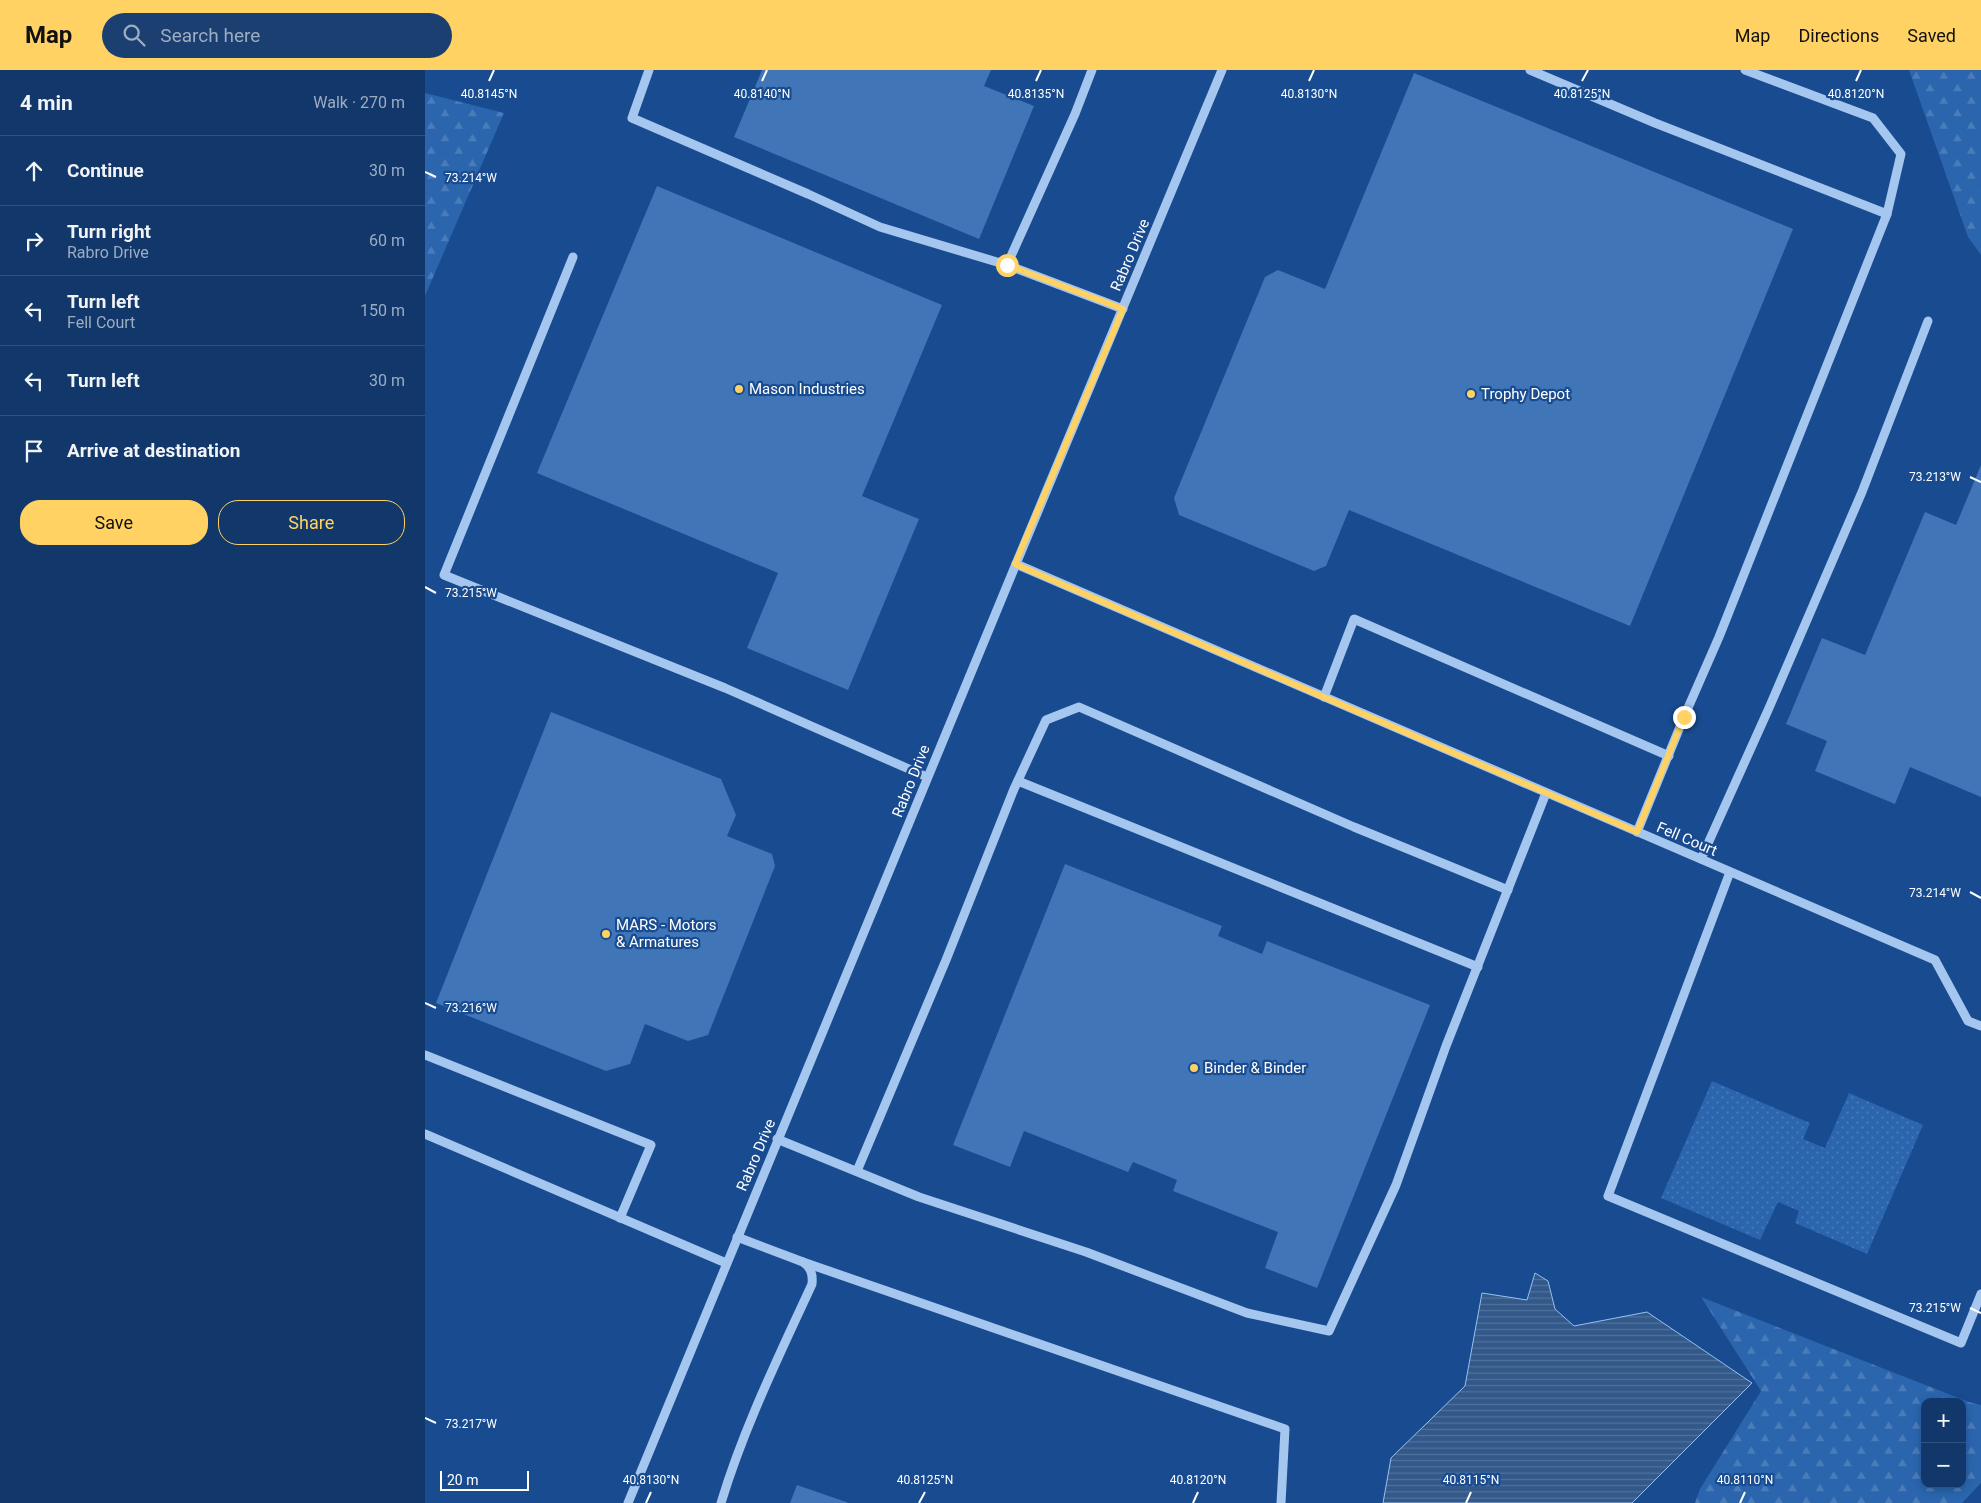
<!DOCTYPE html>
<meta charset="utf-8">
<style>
:root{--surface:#12386b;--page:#1b3f71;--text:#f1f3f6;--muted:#9cacc1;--line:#31527e;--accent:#ffd263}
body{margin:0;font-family:Roboto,sans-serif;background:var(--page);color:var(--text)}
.controls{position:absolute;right:15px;bottom:15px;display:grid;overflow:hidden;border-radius:10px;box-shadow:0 2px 8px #0003}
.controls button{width:45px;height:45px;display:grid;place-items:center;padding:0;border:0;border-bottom:1px solid var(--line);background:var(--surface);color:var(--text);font:25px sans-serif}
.scale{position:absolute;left:15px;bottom:12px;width:89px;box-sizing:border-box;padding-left:5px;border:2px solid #fff;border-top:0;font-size:14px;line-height:18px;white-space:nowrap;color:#fff;-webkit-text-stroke:4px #184b8f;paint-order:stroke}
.stop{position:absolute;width:15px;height:15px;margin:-11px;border:4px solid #ffd263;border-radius:50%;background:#fff}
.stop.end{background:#ffd263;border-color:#fff;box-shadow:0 1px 5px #0008}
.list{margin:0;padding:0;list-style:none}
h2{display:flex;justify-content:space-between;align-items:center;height:65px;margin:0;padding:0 20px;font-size:21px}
h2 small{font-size:16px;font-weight:400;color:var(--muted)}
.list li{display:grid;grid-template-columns:32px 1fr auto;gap:15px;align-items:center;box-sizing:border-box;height:70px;padding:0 20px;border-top:1px solid var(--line)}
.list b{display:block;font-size:19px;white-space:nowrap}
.list p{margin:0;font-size:16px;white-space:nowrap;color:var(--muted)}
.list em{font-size:16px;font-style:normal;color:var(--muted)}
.actions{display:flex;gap:10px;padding:15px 20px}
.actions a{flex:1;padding:11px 0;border:1px solid var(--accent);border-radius:20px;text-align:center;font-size:18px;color:var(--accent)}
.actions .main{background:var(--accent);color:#111}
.icon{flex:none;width:28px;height:28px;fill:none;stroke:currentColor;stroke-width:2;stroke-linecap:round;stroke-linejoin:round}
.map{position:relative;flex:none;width:1556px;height:1433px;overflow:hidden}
header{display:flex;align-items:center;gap:30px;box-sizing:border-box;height:70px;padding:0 25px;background:var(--accent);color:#111}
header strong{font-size:24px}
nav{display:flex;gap:28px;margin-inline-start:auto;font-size:18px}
.search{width:350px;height:45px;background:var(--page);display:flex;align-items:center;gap:12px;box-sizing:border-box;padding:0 18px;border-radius:28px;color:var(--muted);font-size:19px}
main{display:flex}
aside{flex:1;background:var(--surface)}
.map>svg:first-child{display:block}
.green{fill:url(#green-dots)}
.forest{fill:url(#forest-firs);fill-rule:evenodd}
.water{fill:url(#water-rules);stroke:#97c1f2}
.building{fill:#4075b7}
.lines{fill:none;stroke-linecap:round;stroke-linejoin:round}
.minor{stroke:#a5c6ef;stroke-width:9}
.route{stroke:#ffd263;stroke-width:6}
.ticks{fill:none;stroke:#fff;stroke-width:2}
.poi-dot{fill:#ffd263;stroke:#184b8f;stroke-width:2}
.labels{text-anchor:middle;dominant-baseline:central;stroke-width:4.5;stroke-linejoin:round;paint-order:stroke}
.street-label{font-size:15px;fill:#fff;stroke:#184b8f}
.poi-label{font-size:15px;fill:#fff;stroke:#184b8f;text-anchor:start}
.ticks-label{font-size:12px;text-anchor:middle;fill:#fff;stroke:#184b8f;stroke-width:4.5;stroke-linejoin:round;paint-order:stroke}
</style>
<header>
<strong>Map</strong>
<div class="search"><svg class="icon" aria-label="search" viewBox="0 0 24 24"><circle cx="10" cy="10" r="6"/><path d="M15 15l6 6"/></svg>Search here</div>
<nav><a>Map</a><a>Directions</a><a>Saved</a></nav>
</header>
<main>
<aside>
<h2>4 min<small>Walk · 270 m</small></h2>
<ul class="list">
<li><svg class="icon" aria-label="ahead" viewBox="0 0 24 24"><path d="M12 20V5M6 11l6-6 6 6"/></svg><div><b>Continue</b></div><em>30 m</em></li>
<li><svg class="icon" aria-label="right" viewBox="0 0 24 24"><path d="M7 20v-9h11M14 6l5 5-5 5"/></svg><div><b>Turn right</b><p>Rabro Drive</p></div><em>60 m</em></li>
<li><svg class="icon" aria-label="left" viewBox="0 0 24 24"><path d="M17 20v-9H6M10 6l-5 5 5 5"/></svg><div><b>Turn left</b><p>Fell Court</p></div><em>150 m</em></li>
<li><svg class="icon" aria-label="left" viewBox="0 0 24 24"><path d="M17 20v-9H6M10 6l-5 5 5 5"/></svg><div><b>Turn left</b></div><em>30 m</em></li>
<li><svg class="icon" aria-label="arrive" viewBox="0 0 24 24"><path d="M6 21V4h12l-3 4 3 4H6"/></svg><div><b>Arrive at destination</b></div></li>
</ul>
<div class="actions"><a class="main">Save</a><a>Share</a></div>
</aside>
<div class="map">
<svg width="1556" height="1433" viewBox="0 0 1556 1433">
<defs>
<pattern id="green-dots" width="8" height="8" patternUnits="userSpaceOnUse" patternTransform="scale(1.25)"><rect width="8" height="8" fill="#2a65ad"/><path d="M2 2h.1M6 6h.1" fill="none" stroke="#4a7cb9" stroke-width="1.8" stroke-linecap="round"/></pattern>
<pattern id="forest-firs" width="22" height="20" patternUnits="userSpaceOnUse" patternTransform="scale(1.25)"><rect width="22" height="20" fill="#2a65ad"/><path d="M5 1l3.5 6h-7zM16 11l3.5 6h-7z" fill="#4a7cb9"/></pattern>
<pattern id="water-rules" width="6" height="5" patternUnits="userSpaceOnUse" patternTransform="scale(1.25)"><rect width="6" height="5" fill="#32598a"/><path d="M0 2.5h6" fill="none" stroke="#51729c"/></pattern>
</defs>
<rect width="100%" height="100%" fill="#184b8f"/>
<path class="green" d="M1287,1011L1385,1053L1378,1069L1400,1078L1424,1023L1498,1055L1442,1184L1370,1153L1374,1141L1353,1132L1335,1170L1236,1128Z"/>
<g class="forest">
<path d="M1484,0H1556V185L1543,167Z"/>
<path d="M0,23L79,43L0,226Z"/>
<path d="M1276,1227L1544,1332L1556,1335V1413L1537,1433H1270L1275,1419L1336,1321ZM1500,1332H1537V1414H1500Z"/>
</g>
<path class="water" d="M1110,1203L1123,1211L1130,1239L1149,1256L1222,1242L1327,1313L1207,1433H958L966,1388L1040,1316L1057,1223L1102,1230Z"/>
<g class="building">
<path d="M337,0H566L559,16L609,36L554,169L309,67Z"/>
<path d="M989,3L1368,159L1205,556L924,440L901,496L889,501L754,445L749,428L840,207L853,200L900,219Z"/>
<path d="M232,116L517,235L437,426L494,449L423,620L322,578L353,503L112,403Z"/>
<path d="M1556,395V727L1485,697L1470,734L1390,701L1402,671L1361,654L1397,568L1440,585L1500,442L1531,455Z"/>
<path d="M126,642L296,709L311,745L302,766L347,784L350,796L283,965L263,971L220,954L205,994L181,1001L11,933Z"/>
<path d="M640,794L797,856L793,866L837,884L842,871L1005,935L892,1218L840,1198L853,1162L748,1121L752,1110L708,1092L703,1102L599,1061L585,1097L528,1075Z"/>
<path d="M372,1415L424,1433H365Z"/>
</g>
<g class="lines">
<g class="minor">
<path d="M224,0L207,48L383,124L455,157L582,195L698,239"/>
<path d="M1105,0L1230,53L1462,144"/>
<path d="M148,187L19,505L300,618L502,707"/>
<path d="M582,195L650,44L667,0"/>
<path d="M591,494L1510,890L1543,951L1556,956"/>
<path d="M899,627L929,549L1244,686"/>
<path d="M593,711L1053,897"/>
<path d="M1212,762L1259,647L1294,567L1462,144L1476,84L1448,48L1320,0"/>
<path d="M1276,789L1344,638L1437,422L1503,251"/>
<path d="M1305,802L1183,1126L1536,1273L1556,1224"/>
<path d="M0,985L226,1075L195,1148"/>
<path d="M0,1064L301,1193"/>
<path d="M352,1069L494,1127L661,1182L822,1243L904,1261L971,1115L1021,976L1121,723"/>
<path d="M432,1101L521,890L589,719L621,650L654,637L929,757L1083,820"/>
<path d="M378,1192L860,1359L856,1433"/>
<path d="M203,1433L591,494L797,0"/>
<path d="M296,1433C319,1357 354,1286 387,1214C388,1204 386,1198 378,1192L312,1167"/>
</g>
</g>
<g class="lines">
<path class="route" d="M582,195L698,239L590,494L1212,762L1259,647"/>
</g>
<path class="ticks" d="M64,11L69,0M337,11L342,0M611,11L616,0M884,11L889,0M1157,11L1163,0M1431,11L1436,0M0,102L11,107M1545,407L1556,412M0,517L11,523M1545,822L1556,828M0,933L11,938M1545,1238L1556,1243M0,1348L11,1353M221,1433L226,1422M494,1433L500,1422M768,1433L773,1422M1041,1433L1046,1422M1315,1433L1320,1422"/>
<g class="poi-dot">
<circle cx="314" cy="319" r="5"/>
<circle cx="1046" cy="324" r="5"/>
<circle cx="181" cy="864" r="5"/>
<circle cx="769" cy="998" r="5"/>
</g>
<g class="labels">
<g class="street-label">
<text transform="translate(705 185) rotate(-67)">Rabro Drive</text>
<text transform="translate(486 711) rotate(-68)">Rabro Drive</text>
<text transform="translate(1262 769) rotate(23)">Fell Court</text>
<text transform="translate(331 1085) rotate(-67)">Rabro Drive</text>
</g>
<g class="poi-label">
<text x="324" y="319">Mason Industries</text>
<text x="1056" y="324">Trophy Depot</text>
<text x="191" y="855">MARS - Motors<tspan x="191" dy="17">&amp; Armatures</tspan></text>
<text x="779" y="998">Binder &amp; Binder</text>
</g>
</g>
<g class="ticks-label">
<text x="64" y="28">40.8145°N</text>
<text x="337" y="28">40.8140°N</text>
<text x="611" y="28">40.8135°N</text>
<text x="884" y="28">40.8130°N</text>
<text x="1157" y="28">40.8125°N</text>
<text x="1431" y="28">40.8120°N</text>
<text x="46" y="112">73.214°W</text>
<text x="1510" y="411">73.213°W</text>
<text x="46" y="527">73.215°W</text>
<text x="1510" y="827">73.214°W</text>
<text x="46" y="942">73.216°W</text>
<text x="1510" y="1242">73.215°W</text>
<text x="46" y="1358">73.217°W</text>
<text x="226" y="1414">40.8130°N</text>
<text x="500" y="1414">40.8125°N</text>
<text x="773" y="1414">40.8120°N</text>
<text x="1046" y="1414">40.8115°N</text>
<text x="1320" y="1414">40.8110°N</text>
</g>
</svg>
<div class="controls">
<button>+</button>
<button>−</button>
</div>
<div class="scale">20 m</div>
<div class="stop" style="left:582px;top:195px"></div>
<div class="stop end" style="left:1259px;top:647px"></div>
</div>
</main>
